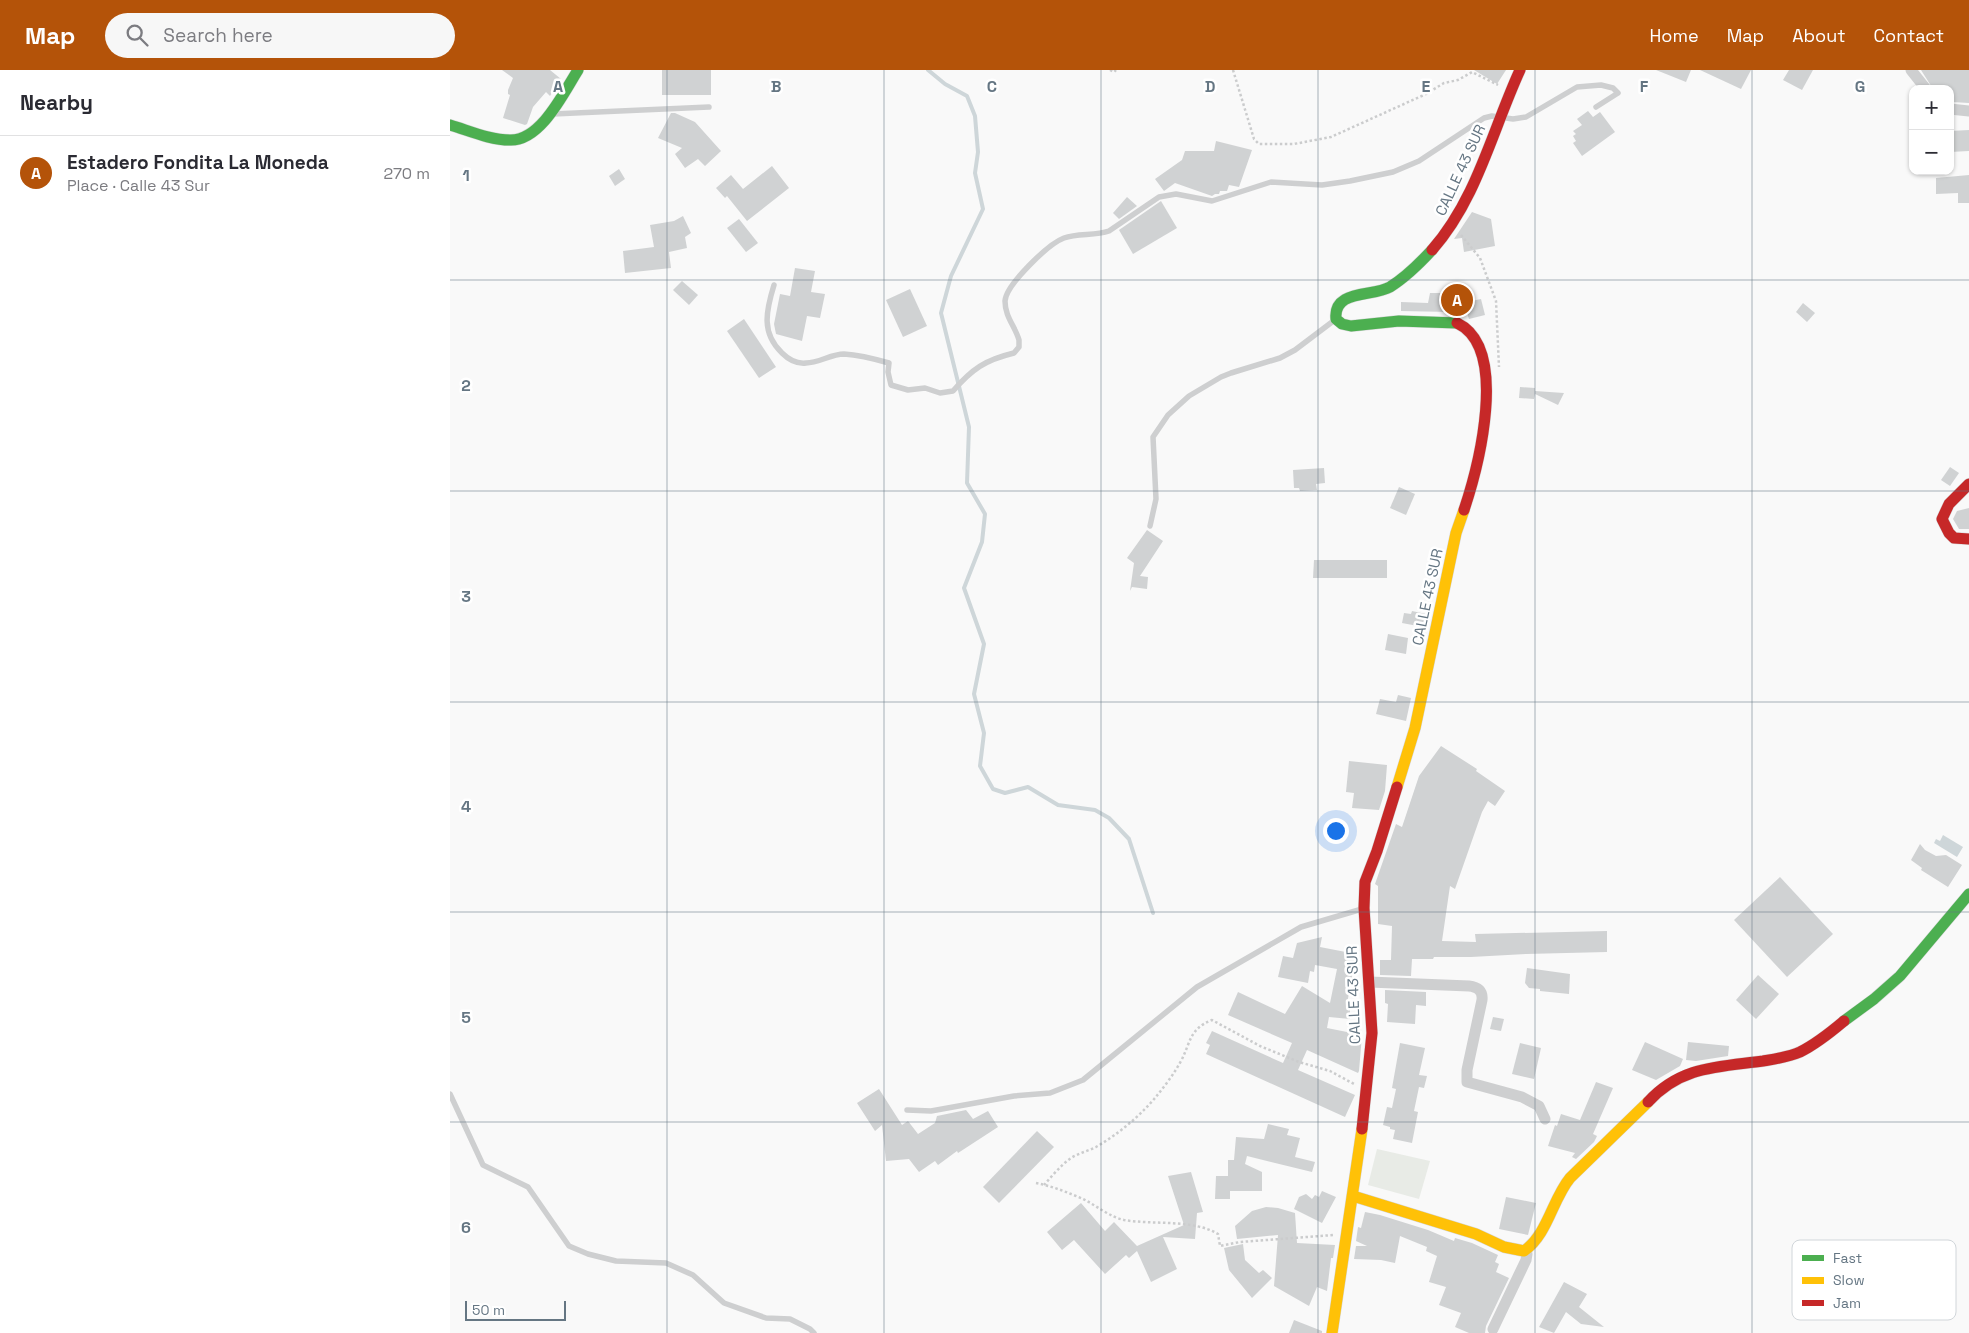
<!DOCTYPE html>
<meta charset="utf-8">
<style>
:root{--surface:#fff;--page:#f7f7f7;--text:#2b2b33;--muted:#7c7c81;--line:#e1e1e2;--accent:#b45309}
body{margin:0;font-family:"Space Grotesk",sans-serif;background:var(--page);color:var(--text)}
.controls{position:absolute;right:15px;top:15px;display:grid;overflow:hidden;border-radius:10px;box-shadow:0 1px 4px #0004}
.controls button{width:45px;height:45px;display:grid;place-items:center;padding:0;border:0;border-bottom:1px solid var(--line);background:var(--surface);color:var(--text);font:25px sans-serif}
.scale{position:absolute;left:15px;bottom:12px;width:101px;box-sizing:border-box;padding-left:5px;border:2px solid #657683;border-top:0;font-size:14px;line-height:18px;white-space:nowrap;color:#657683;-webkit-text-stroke:4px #fff;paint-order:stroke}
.you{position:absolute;left:885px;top:760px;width:18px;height:18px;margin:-12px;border:4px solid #fff;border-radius:50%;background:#1a73e8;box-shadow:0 0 0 8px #1a73e833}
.badge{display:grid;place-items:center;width:32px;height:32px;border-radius:50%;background:var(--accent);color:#fff;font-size:16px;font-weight:700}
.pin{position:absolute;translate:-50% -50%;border:2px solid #fff;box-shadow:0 1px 5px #0006}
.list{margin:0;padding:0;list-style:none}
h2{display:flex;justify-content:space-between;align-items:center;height:65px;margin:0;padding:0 20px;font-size:21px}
h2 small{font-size:16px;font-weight:400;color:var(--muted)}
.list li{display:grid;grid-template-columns:32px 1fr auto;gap:15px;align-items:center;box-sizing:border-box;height:75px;padding:0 20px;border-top:1px solid var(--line)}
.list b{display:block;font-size:19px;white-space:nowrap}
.list p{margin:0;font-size:16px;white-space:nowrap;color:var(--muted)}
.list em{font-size:16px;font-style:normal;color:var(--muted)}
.icon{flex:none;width:28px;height:28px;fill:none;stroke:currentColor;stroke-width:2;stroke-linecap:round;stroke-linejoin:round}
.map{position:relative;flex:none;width:1519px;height:1263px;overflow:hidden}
header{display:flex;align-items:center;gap:30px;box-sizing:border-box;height:70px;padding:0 25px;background:var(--accent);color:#fff}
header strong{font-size:24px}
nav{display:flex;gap:28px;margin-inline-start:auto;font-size:18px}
.search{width:350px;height:45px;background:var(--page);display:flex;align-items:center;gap:12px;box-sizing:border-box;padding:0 18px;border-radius:28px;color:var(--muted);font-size:19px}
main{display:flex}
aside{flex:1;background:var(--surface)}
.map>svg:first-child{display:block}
.green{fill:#e8ebe6}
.water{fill:#ced6d9}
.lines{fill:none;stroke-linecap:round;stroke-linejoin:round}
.stream{stroke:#ced6d9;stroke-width:4}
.building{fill:#d0d2d3}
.fast-casing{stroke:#d5d6d7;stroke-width:12}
.slow-casing{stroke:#d5d6d7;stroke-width:12}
.jam-casing{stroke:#d5d6d7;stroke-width:12}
.path{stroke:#cbcccd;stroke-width:2.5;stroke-dasharray:2.5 2.5;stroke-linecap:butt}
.lane{stroke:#cecfd0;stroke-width:5.5}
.street{stroke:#cecfd0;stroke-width:11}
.fast{stroke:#4caf50;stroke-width:11}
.slow{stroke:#ffc107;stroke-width:11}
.jam{stroke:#c62828;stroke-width:11}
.grid{fill:none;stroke:#657683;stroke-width:1;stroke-opacity:0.55}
.labels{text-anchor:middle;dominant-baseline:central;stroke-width:5;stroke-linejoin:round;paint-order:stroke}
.street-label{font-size:15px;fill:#657683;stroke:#fff}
.key{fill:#fff;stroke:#d1d6da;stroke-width:1}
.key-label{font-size:14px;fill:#657683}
.grid-label{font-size:16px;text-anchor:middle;font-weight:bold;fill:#657683;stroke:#fff;stroke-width:5;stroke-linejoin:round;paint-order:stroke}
</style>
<header>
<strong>Map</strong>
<div class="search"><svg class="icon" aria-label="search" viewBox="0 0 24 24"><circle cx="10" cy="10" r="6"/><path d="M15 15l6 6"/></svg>Search here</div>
<nav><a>Home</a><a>Map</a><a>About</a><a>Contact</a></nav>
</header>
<main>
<aside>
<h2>Nearby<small></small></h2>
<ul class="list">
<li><span class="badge">A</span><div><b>Estadero Fondita La Moneda</b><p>Place · Calle 43 Sur</p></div><em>270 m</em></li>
</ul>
</aside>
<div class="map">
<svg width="1519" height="1263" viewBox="0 0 1519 1263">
<rect width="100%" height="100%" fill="#f9f9f9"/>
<path class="green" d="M927,1079L980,1091L969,1129L918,1115Z"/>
<path class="water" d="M1493,765L1513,777L1507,787L1484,773L1486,769L1490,771Z"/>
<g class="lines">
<path class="stream" d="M478,0L495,14L517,26L525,46L528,82L525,103L533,139L501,206L491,243L519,357L517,413L535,444L532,472L514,518L534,574L524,624L534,663L530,696L543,719L555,723L578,717L608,735L645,740L659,748L679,769L703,843"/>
</g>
<g class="building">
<path d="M52,0H100L111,9L100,26L96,22L83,37L77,54L75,55L53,48L60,25L58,24V20L63,8Z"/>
<rect x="212" y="0" width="49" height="25"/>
<path d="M1024,0H1056L1047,14Z"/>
<path d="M1206,0H1241L1236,12Z"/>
<path d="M1250,0H1301L1291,19Z"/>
<path d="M1339,0H1363L1352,20L1333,10Z"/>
<path d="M1471,0H1519V33L1502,32L1500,19H1483Z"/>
<path d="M1138,41L1143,47L1150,42L1165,62L1132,86L1123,73L1126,71L1123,66L1126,64L1123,61L1132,55L1127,49Z"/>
<path d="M221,43H225L245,52L271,81L255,96L248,89L235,98L225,84L232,78L208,68Z"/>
<path d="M1519,60V81L1500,82V61Z"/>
<path d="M766,71L802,80L789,117L779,115L777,121H770L769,124H765L762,126L725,113L714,121L705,109L732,90L735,81H764Z"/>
<path d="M322,96L339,118L297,151L277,126L275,128L266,118L281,105L293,119Z"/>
<path d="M169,99L175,109L165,116L159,106Z"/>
<path d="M1519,105V133H1508V123L1486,124V108Z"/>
<path d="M677,127L687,136L669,149L663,143Z"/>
<path d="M711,131L727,158L683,184L669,160Z"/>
<path d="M1022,142L1041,149L1045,176L1014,182L1012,168L1004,169Z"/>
<path d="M233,146L241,163L235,167L237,178L219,182L221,198L175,203L173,181L204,177L200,155L224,151Z"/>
<path d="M289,149L308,173L296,182L277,158Z"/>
<path d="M345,198L365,201L361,222L375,224L370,248L357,246L352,271L326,264L324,254L330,224L340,226Z"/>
<path d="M232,211L248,225L239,235L223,220Z"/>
<path d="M997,218L1018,219L1017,232L1031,229L1035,245L1019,249L1016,240L1000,242L951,241V232L978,233L980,223H993V220H997Z"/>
<path d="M460,219L477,256L453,267L436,230Z"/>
<path d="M1353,233L1365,243L1357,252L1346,242Z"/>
<path d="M294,249L326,297L309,308L277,261Z"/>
<path d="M1070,317L1085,318V321L1114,323L1108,335L1085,324L1084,329L1069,328Z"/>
<path d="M1500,397L1509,403L1500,416L1491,410Z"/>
<path d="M874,398L875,413L866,414L867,420L850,421L849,418H844L843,400Z"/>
<path d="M949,417L965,424L956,445L940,438Z"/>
<path d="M1519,438V459H1509L1503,449L1507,441Z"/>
<path d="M697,460L713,471L690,506L698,507L697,519L682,517L680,521L684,493L677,488Z"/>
<path d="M864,490H937V508H863Z"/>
<path d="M962,541L976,544L973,557L952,553L954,543L961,544Z"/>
<path d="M938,564L958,568L956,584L935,580Z"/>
<path d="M948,625L961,628L956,651L926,644L930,629L946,632Z"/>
<path d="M991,676L1027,699L1026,701L1055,721L1045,736L1038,731L1032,742L1005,819L1000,816L992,871L1026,872L1025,864L1157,861V882L1076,884L1021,887H984L983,889H962L961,906L930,905V890H941L942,856L928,854V816L925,814L946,754L952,757L969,706Z"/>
<path d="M899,691L937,695L935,721L929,740L902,738L904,723L896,722Z"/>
<path d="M1470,774L1475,780L1486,786L1496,785L1512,795L1498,817L1471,800L1472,798L1461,790Z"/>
<path d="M1330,807L1383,864L1337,907L1284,850Z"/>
<path d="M872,867L870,877L906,884L897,934H900V949L879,947L877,958L912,965L909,1001L908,1003L857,980L848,1000L905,1025L895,1047L756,984L760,975L756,973L762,961L833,993L842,973L778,945L788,922L835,944L852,916L880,933L887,899L865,895L864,902L860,901L858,913L828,907L833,886L843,888L847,873Z"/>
<path d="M1077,898L1120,904L1119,924L1090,921V919L1079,918L1075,913Z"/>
<path d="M1308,905L1329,924L1306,949L1286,930Z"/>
<path d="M935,920L976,922V936L966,935L965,954L937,952L938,934L935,933Z"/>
<path d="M1043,947L1054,949L1051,961L1040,959Z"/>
<path d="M1195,972L1233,989L1230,996L1206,1010L1182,1000Z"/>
<path d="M1238,972L1279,976L1278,986L1246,991L1236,990Z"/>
<path d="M950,973L975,978L969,1005L977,1006L974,1018L969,1017L964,1041L968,1042L962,1073L943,1069L945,1060L940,1059V1057L933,1055L937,1037L942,1038L946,1019L942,1018Z"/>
<path d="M1070,973L1091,978L1084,1009L1062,1004Z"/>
<path d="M1146,1012L1163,1018L1143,1064L1147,1066L1144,1072L1126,1089L1122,1087L1125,1083L1098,1076L1105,1055L1107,1056L1111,1044L1130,1050Z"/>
<path d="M429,1019L452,1055L458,1051L468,1064L485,1053L487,1046L516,1040L523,1049L538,1041L548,1057L508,1083L507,1081L488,1095L485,1091L469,1102L459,1089L436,1091L432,1055L425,1061L407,1033Z"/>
<path d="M818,1054L839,1059L837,1065L850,1068L845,1087L865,1092L862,1102L797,1086L795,1094L812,1102V1121H780V1129H765L766,1106H778V1090H784L786,1067L814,1069Z"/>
<path d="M587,1061L604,1077L549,1133L533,1117Z"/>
<path d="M741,1102L753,1142L747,1143L745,1169L713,1167L727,1199L701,1212L687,1181L679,1188L676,1185L655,1204L624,1170L612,1180L597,1162L631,1133L655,1161L664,1152L687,1176L734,1155L718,1106Z"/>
<path d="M872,1121L886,1127L872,1153L844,1139L849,1127L856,1124L862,1129L865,1125L869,1127Z"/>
<path d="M1056,1127L1086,1133L1078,1165L1049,1159Z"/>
<path d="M816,1137L828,1138L845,1143L847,1173L885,1175L883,1188H881L877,1221L867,1217L859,1236L824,1216L828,1165L787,1169L785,1156L802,1141Z"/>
<path d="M915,1142L930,1145L978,1160L1004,1171L1005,1168L1022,1173L1048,1185L1045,1192L1049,1194L1046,1202L1059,1208L1036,1256L1035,1263H1019L1005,1257L1011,1243L989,1235L996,1217L979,1212L987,1186L976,1181L977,1177L950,1166L945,1193L931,1190L904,1189L906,1176H917L906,1171L908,1157L911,1158Z"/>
<path d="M793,1174L795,1190L809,1203L813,1200L822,1208L802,1228L779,1200L774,1178Z"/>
<path d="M1114,1212L1137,1224L1129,1237L1154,1257L1131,1254L1116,1242L1104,1263L1089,1257Z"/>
<path d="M844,1250L872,1261V1263H839Z"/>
</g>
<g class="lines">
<g class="fast-casing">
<g id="fast">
<path d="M0,55C20,61 40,70 60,70C91,71 114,22 128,0"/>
<path d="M982,180C970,193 956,207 940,217C923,227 883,219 886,249L892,254L901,256L949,251L1007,253"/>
<path d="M1394,951L1424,929L1450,906L1519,824"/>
</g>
</g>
<g class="slow-casing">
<g id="slow">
<path d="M947,717L965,658L1006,463L1014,440"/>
<path d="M903,1126L1026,1164L1054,1177L1074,1181C1098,1164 1102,1130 1120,1108L1198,1032"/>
<path d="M882,1263L912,1059"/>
</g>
</g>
<g class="jam-casing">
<g id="jam">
<path d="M982,180C1027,129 1042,61 1070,0"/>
<path d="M1007,253C1060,278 1028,398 1014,440"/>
<path d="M1519,414L1499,434L1492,449L1499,463L1504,468L1519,469"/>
<path d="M1198,1032C1231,996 1268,997 1313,991C1325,989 1339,987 1350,982C1366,974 1381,962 1394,951"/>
<path d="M912,1059L922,963L914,838L915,812L927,781L947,717"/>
</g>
</g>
<g class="path">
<path d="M660,0L664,2L666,0"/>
<path d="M783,0L804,69L809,74H844L881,67L976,24L994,13L1008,10L1022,2L1048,15"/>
<path d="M1011,165L1030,188L1046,231L1049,297"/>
<path d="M586,1113C602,1116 619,1123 633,1129C647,1136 660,1147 674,1150C704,1155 743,1149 768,1164L770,1176L790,1172L883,1165"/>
<path d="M594,1115C602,1106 611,1095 621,1088C629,1083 638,1081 646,1077C668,1064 688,1048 705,1028C714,1017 724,1004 731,991C741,972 739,959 762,950L810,976L849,992L880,1001L904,1014"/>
</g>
<g class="lane">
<path d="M103,44L259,37"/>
<path d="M324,215C316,241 311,263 332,283C338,289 347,294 356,293C369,293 381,284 394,284C409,285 425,289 439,293L438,302L441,315L458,320L475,318L490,323L503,321C522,299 535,290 564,283L569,277V270C565,256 555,247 555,231C556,215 598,174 614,168C628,163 645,166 659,161L709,127L726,124L762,131L821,112L872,115L900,111L943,102L969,91L1034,48L1042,46L1063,49L1076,47L1127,17L1151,15L1163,18L1168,23L1146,37"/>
<path d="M700,456L706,429L703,367L718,345L739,326L771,307L781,303L830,288L845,280L886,249"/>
<path d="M0,1024L33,1095L78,1117L119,1176L138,1184L166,1191L216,1193L243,1205L274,1233L316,1248L340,1249L360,1259L364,1263"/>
<path d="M457,1040L481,1041L564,1026L600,1023L633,1010L747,917L851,857L912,839"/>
</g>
<g class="street">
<path d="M1461,0L1476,19"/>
<path d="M1500,39L1519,41"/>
<path d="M919,912L1019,916C1028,917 1033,921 1032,930L1017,1000V1012L1072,1027L1089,1036L1095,1049"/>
<path d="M1043,1259L1076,1190L1077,1184L1074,1181"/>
</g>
<use href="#fast" class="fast"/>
<use href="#slow" class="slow"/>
<use href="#jam" class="jam"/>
</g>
<path class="grid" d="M217,0V1263M434,0V1263M651,0V1263M868,0V1263M1085,0V1263M1302,0V1263M0,210H1519M0,421H1519M0,632H1519M0,842H1519M0,1052H1519"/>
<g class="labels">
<g class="street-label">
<text transform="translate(1010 100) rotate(-65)">CALLE 43 SUR</text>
<text transform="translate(977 527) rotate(-78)">CALLE 43 SUR</text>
<text transform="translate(903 925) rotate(-92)">CALLE 43 SUR</text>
</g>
</g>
<rect x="1342" y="1170" width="164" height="80" rx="8" class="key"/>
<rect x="1352" y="1185" width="22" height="6" fill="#4caf50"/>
<rect x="1352" y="1207" width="22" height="7" fill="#ffc107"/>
<rect x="1352" y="1230" width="22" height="6" fill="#c62828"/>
<g class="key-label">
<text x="1383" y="1193">Fast</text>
<text x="1383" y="1215">Slow</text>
<text x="1383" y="1238">Jam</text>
</g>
<g class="grid-label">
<text x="108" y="22">A</text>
<text x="326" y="22">B</text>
<text x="542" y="22">C</text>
<text x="760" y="22">D</text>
<text x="976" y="22">E</text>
<text x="1194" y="22">F</text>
<text x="1410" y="22">G</text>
<text x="16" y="111">1</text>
<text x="16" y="321">2</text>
<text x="16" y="532">3</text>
<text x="16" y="742">4</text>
<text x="16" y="953">5</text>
<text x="16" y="1163">6</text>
</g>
</svg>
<div class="controls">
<button>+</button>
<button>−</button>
</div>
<div class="scale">50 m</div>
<div class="you"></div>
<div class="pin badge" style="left:1007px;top:230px">A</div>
</div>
</main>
